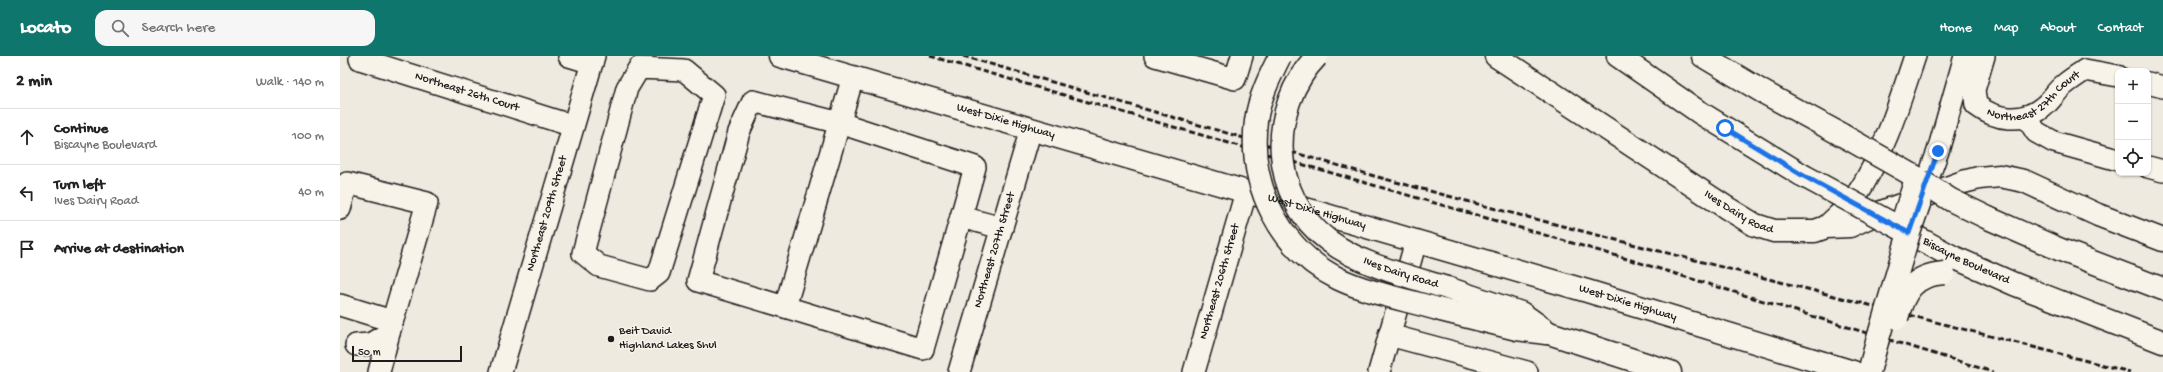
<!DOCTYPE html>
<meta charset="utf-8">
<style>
:root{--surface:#fff;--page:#f6f6f6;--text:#222;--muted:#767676;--line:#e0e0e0;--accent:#0f766e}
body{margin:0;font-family:"Gochi Hand",sans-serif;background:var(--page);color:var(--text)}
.controls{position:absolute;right:12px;top:12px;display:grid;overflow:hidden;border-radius:8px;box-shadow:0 1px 3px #0004}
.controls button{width:36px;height:36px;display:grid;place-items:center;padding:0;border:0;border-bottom:1px solid var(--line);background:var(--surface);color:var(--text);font:20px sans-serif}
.scale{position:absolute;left:12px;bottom:10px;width:110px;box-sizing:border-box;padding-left:4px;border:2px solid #1c1c1c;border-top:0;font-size:11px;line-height:14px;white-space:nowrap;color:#1c1c1c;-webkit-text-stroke:3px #f7f3e8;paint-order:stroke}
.stop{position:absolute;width:12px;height:12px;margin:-9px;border:3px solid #1a73e8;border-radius:50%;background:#fff}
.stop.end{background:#1a73e8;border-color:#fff;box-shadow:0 1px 4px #0008}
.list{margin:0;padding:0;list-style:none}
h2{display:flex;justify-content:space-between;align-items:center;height:52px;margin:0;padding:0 16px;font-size:17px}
h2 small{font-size:13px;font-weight:400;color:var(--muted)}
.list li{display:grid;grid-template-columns:26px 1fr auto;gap:12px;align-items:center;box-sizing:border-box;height:56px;padding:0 16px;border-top:1px solid var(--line)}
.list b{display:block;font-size:15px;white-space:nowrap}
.list p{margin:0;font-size:13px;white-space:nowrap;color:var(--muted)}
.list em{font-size:13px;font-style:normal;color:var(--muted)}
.icon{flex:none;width:22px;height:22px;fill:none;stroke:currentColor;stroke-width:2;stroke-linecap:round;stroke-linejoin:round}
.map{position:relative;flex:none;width:1823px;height:316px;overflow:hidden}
header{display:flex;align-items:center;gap:24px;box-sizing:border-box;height:56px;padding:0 20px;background:var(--accent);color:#fff}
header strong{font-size:19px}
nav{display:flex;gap:22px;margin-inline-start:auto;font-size:14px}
.search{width:280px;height:36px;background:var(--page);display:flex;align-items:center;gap:10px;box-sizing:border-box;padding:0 14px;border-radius:12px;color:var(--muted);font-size:15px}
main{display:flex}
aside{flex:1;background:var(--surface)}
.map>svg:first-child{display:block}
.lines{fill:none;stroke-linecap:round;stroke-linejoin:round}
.minor-casing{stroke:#1c1c1c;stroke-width:24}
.major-casing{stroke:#1c1c1c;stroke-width:25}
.minor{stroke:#f7f3e8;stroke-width:21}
.major{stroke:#f7f3e8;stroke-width:22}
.rail{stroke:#1c1c1c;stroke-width:3;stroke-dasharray:6 3;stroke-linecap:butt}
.minor-bridge-casing{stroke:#1c1c1c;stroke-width:24;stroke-linecap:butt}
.major-bridge-casing{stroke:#1c1c1c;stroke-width:25;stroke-linecap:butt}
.minor-bridge{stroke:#f7f3e8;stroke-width:21}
.major-bridge{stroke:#f7f3e8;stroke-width:22}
.route{stroke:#1a73e8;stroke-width:5}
.poi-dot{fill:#1c1c1c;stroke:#f7f3e8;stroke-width:1.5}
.labels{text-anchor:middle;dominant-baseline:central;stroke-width:3;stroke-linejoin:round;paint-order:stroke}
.street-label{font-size:12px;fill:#1c1c1c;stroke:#f7f3e8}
.poi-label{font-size:12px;fill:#1c1c1c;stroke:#f7f3e8;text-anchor:start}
</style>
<header>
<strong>Locato</strong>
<div class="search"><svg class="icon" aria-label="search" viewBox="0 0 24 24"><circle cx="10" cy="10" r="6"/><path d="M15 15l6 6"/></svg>Search here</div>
<nav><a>Home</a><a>Map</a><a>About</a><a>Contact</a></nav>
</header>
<main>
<aside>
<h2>2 min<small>Walk · 140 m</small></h2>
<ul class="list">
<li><svg class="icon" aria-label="ahead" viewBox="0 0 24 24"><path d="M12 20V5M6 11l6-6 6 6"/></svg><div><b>Continue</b><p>Biscayne Boulevard</p></div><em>100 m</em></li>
<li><svg class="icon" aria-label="left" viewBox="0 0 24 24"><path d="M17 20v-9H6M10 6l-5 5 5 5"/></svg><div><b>Turn left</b><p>Ives Dairy Road</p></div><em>40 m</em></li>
<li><svg class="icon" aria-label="arrive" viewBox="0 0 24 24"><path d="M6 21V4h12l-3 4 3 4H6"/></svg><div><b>Arrive at destination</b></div></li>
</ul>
</aside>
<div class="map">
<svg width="1823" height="316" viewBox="0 0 1823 316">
<rect width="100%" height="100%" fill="#eeeae0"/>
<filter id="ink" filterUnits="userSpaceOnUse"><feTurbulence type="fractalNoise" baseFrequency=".025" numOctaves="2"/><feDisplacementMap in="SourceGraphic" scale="8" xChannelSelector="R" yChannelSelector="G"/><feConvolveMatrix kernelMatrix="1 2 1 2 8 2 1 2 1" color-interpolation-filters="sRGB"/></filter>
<g filter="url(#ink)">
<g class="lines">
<g class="minor-casing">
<g id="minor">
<path d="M229,0L252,7"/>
<path d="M815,0L895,23L902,0"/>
<path id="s1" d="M1644,0L1634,34L1636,49C1655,64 1683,68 1703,51C1711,45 1716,35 1724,29C1731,23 1738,19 1745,14L1778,20"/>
<path id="s2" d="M20,3L233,70"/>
<path d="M299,12L344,14L374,39L319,217L310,224L259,210L243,197L287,32Z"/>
<path d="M513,21L445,251L583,293L621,161L662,172"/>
<path d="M1808,27L1823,31"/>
<path d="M1686,60L1696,76L1714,86L1778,104"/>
<path d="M1808,111L1823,115"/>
<path d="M1586,128L1598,95L1625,0"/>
<path d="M0,153L7,127L87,147L49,277"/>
<path d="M1486,171C1495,161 1508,152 1516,140C1544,98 1559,48 1575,0"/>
<path d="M0,249L52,265"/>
<path d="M445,251L358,225L399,76L413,45L500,67L635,111L621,161"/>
<path d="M1049,279L1187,316"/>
<path d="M16,289L30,288L49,277L39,316"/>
<path id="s3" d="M161,316L254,0"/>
<path id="s4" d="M619,316L691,73"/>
<path id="s5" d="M854,316L906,136"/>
<path d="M1039,316L1076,185"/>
</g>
</g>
<g class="major-casing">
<g id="major">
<path id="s6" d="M440,0L1247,235L1513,316"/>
<path id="s7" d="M1156,0L1387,152L1415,169L1434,175H1475L1486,171L1510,170L1536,158L1623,126L1639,122L1660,120L1684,125L1758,159L1823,184"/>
<path d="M1278,0L1359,56L1462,119"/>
<path d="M1363,0L1423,36L1502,79"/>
<path d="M1648,162L1721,194L1823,233"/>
<path id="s8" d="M1560,172L1611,200L1674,228L1823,286"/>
<path d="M1107,232L1181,257L1209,277L1330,316"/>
<path d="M1101,254L1177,273L1206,277"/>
<path d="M1529,316L1537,286"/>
</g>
</g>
<use href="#minor" class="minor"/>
<use href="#major" class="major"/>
<g class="rail">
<path d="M590,0L1294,205L1653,316"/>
<path d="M623,0L1034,120L1160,154L1790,316"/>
</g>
<g class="minor-bridge-casing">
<path id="minor-bridge" d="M1560,172L1576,121"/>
</g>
<g class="major-bridge-casing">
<g id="major-bridge">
<path d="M940,0C930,20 919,42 916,65C908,129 940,194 999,223C1031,238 1068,244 1101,254"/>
<path id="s9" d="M977,0C927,52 929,141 989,185C1023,210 1068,220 1107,232"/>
<path d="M1502,79L1576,121"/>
<path d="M1462,119L1560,172"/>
<path d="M1557,262C1564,235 1574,219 1604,217"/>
<path d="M1537,286L1569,177L1586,128L1611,144L1648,162"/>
</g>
</g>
<use href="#minor-bridge" class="minor-bridge"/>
<use href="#major-bridge" class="major-bridge"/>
</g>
</g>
<g class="lines" filter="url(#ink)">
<path class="route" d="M1385,72L1462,119L1569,177L1598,95"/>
</g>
<circle class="poi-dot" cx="271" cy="283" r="4"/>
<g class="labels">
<g class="street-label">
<text stroke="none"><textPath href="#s1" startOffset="118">Northeast 27th Court</textPath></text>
<text stroke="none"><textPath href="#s2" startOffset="112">Northeast 26th Court</textPath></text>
<text stroke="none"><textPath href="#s6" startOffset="235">West Dixie Highway</textPath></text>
<text stroke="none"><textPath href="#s7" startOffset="289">Ives Dairy Road</textPath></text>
<text stroke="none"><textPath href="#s6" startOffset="559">West Dixie Highway</textPath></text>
<text stroke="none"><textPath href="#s3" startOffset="165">Northeast 209th Street</textPath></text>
<text stroke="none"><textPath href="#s4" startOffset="127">Northeast 207th Street</textPath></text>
<text stroke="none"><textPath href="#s8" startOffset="74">Biscayne Boulevard</textPath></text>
<text stroke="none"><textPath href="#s9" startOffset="288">Ives Dairy Road</textPath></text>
<text stroke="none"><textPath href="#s5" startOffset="94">Northeast 206th Street</textPath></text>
<text stroke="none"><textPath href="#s6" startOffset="883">West Dixie Highway</textPath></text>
</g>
<g class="poi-label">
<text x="279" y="276">Beit David<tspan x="279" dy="14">Highland Lakes Shul</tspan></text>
</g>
</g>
</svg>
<div class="controls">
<button>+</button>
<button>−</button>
<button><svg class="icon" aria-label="locate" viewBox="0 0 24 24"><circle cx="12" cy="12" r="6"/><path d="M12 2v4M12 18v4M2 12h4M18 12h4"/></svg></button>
</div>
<div class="scale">50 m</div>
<div class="stop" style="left:1385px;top:72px"></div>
<div class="stop end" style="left:1598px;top:95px"></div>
</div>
</main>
